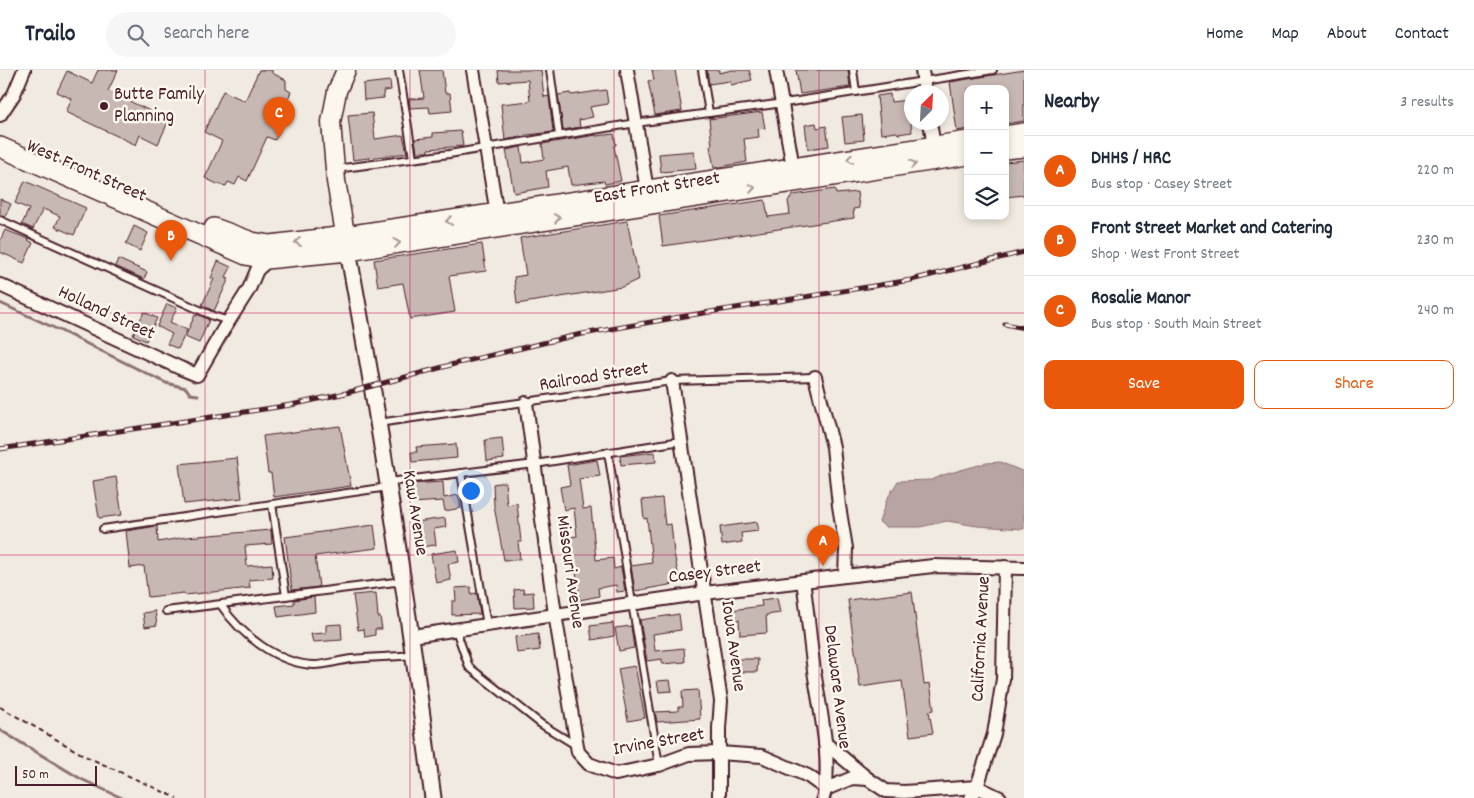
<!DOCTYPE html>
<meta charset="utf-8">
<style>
:root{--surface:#fff;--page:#f6f6f7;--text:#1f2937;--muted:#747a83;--line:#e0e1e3;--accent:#ea580c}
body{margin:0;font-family:Dekko,sans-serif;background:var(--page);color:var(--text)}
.controls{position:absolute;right:15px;top:15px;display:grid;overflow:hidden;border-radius:10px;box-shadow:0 2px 8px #0003}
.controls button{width:45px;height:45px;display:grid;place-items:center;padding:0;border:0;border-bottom:1px solid var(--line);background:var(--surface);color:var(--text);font:25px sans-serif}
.compass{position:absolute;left:904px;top:15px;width:45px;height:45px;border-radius:50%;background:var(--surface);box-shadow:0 2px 8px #0003;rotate:24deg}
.scale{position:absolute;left:15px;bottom:12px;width:82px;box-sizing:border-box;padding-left:5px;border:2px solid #4a1f2b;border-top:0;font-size:14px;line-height:18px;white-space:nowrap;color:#4a1f2b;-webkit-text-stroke:4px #fbf7ec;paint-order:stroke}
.you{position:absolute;left:470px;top:420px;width:18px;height:18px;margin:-12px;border:4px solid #fff;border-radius:50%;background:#1a73e8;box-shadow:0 0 0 8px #1a73e833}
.badge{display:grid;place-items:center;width:32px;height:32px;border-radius:50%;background:var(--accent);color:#fff;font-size:16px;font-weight:700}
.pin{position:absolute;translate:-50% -41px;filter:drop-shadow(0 1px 2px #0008)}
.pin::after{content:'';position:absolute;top:26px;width:18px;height:15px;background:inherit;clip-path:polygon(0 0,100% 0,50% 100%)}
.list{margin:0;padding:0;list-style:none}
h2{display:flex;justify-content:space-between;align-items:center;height:65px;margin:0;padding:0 20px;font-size:21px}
h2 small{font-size:16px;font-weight:400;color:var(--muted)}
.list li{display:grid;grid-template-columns:32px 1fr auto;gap:15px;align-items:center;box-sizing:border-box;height:70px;padding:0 20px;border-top:1px solid var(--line)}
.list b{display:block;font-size:19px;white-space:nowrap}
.list p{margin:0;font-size:16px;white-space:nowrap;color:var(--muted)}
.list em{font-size:16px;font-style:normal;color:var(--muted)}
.actions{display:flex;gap:10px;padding:15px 20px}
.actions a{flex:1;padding:11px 0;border:1px solid var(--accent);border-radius:10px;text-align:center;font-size:18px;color:var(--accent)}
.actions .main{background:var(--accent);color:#fff}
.icon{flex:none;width:28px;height:28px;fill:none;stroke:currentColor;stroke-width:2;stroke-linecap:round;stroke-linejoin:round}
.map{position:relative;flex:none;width:1024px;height:728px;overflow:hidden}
header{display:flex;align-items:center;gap:30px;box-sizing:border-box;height:70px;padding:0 25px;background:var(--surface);border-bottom:1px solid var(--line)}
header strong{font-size:24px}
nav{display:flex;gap:28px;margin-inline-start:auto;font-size:18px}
.search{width:350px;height:45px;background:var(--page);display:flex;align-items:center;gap:12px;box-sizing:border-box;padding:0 18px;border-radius:28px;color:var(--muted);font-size:19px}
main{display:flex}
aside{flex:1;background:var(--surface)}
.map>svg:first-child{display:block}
.water{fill:#b8a4a2;stroke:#8c6f72}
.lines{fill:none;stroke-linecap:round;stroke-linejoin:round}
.stream{stroke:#8c6f72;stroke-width:3}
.building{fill:#c8b8b3;stroke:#4a1f2b}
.service-casing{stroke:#4a1f2b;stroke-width:10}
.minor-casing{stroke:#4a1f2b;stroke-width:16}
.tertiary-casing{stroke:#4a1f2b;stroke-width:19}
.secondary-casing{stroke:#4a1f2b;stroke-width:21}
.primary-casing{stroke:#4a1f2b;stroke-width:22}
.path{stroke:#4a1f2b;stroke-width:2;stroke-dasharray:5 4;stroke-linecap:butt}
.service{stroke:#fbf7ec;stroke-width:6}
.minor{stroke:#fbf7ec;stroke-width:12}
.tertiary{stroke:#fbf7ec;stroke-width:15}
.secondary{stroke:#fbf7ec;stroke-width:18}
.primary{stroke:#fbf7ec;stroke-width:19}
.rail-casing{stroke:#4a1f2b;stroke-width:5}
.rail{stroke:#fbf7ec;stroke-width:3;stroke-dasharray:9;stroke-linecap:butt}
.oneway{stroke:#ab9695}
.grid{fill:none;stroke:#c2185b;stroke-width:1;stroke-opacity:0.55}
.poi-dot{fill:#4a1f2b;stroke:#fbf7ec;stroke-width:2}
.labels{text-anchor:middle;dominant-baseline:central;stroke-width:5;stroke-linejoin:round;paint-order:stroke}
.poi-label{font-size:19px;fill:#4a1f2b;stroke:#fbf7ec;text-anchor:start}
.street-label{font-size:19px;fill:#4a1f2b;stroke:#fbf7ec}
</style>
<header>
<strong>Trailo</strong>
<div class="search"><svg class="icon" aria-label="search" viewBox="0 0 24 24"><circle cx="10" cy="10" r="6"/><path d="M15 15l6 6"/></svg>Search here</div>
<nav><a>Home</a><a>Map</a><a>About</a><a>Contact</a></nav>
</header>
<main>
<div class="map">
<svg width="1024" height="728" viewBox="0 0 1024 728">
<rect width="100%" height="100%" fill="#f0eae0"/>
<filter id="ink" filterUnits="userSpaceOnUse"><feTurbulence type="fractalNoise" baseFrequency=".02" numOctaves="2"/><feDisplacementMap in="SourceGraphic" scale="10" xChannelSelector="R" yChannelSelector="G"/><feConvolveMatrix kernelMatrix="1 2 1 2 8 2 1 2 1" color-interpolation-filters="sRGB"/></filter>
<g filter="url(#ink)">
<path class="water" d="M1000,392L1024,402V459L977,456L947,451L920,457H886L879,452L887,429L898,411L932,410L943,405L986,393Z"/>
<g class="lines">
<g class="stream">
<path d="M0,233L61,261L166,313L186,318L190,324L198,325"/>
<path d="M0,660L81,709L122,728"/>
</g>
</g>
<g class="building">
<path d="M98,0H118L108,21L169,50L158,74L140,65L136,75L66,42L72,29L57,22L67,1L92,13Z"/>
<path d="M259,0H272V3L286,10V19L291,22L276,56L281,58L275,70L267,67L247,111L239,107L235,115L228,112L226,116L217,114L205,108L222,71L204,62L223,21L245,31Z"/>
<path d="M420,0H442L445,23H450L452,41L430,43L429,37L410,38L409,29L424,28Z"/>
<path d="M498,0H541L544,27L549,26L553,62L519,66V67L505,70L501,34L530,31L528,10L499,12Z"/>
<path d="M652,0H675L682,41L655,45L648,11L654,10Z"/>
<path d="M707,0H719V3L732,0H749L752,10L731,15L730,11L709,14Z"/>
<path d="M796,0H848L850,17L800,24Z"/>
<path d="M1024,0V51L1005,54V19H968V59L957,61L950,12Z"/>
<path d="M390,11L391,20L383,21L384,28L364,30L363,14Z"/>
<path d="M606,20L608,34L590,37L593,47L579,50L580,57L563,60L558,25L570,23L571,25Z"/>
<path d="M890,24L891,32L908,30L912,62L898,64L897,62L881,64L877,26Z"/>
<path d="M762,42L765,58L758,59L759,67L744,69L747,92L714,98L710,76L712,75L709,49Z"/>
<path d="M372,43L375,69L403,65L407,83L353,90L348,45Z"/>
<path d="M862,45L864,70L845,72L842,47Z"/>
<path d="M816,53L817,58L826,56L829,76L808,79L805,55Z"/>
<path d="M461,61L463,76L428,79V82H417L415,69L433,67V63Z"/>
<path d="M614,64L616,75L614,76L621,111L605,114L604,111L571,115L568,97L546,101L548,117L514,123L506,80L521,77L523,93L544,89L542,74L596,65V66Z"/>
<path d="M694,81L696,99L661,102L659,84Z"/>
<path d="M1024,90V125L1005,127V92Z"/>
<path d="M25,111L86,138L74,165L55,157L60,146L43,139L33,159L22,154L29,139L15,133Z"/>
<path d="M835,119L836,124L857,122L859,138L853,139L854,148L663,176L659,146L765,130L768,147L790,144L788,131L793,125Z"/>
<path d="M0,129L11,134L5,147L0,145Z"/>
<path d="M627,151L639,209L622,217L517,234L514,207L526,205L520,168Z"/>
<path d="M134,156L148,163L140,181L126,174Z"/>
<path d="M5,160L29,169L28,170L33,173L24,193L0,182V171Z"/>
<path d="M482,174L486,201L449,206L455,242L410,249L403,213L378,217L374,190Z"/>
<path d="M118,189L147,202L144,209L115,196Z"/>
<path d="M218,191L231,197L226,207L229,208L214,241L202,235L214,209L211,208Z"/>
<path d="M167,234L177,238L170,252L187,260L178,279L167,274L172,264L157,256Z"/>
<path d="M144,242L157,248L146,271L133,265Z"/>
<path d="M197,244L209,250L199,273L185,267L195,245L197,246Z"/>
<path d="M340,356L351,416L274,427L271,403H268L263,366Z"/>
<path d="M502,368L504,389L487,391L485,370Z"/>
<path d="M456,374L457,388L412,392L411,382H417L416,377Z"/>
<path d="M655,382L656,392L621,395L620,386Z"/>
<path d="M237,388L242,428L184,434L179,394Z"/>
<path d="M597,390L600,406L579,409L583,439L591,438L596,490L613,488L614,499L621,497L625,521L617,522L616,515L598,518L599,526L580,530L576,502H574L570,467L577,466L574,438L564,440L560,417L570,415L567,395Z"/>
<path d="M116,407L122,445L99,448L93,411Z"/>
<path d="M443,412L444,428L458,425L461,438L445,441L443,431L411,433L410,414Z"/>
<path d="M505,412L507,435L517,433L521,472H518L520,489L504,490L494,436L493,414Z"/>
<path d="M662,428L665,455L671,454L674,483L680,513L635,521L631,496L652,493L647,448L644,449L642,430Z"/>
<path d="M445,448L446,457L434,459L436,475L419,477L416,452Z"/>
<path d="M757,452L759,461L741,463L742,472L722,475L720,457Z"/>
<path d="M374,455L377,478L315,486L319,517L292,520L285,467Z"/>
<path d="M157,456L158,472L186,467L271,460L272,474L245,476L247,496L272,494L273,508L249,510L250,518L185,525L184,523L148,527L144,496L130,498L126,461Z"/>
<path d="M457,480L459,492L448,494L451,510L436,513L431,484Z"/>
<path d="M471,517V524L477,523L480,544L452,545V531H456L455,518Z"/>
<path d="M523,519L524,523L533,522L534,537L515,538L514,520Z"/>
<path d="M912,522L924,614L930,613L934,640L929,641L933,663L910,666L902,611L860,617L848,530Z"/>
<path d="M376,523L378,547H380L382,559H375V565L365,567L364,559L358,560L353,525Z"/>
<path d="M314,527L315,542L278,547L276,536L294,534V530Z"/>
<path d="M777,528L780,543L766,545L767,563L740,565L739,550L733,551L731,540L762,536L761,530Z"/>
<path d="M155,541L157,555L145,557L143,543Z"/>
<path d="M679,544L681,560L653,564L655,581L684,578L685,592L662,594V589L647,591L640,550Z"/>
<path d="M613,553L614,566L592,570L590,556Z"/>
<path d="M341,554L342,570L313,572L311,564L326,563V555Z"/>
<path d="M631,556L634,578L619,581L615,558Z"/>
<path d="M538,564L540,580L517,583L515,567Z"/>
<path d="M735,589H758L757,602H735Z"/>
<path d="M635,596L645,648L628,651L618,599Z"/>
<path d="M670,610L672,621L659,622L657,611Z"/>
<path d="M698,620L700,649L657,652L655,642L678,641V637H683L682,621Z"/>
</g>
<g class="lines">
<g class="service-casing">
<g id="service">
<path d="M399,0L413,88"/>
<path d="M550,0L559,65"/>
<path d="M702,0L709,43"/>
<path d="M853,0L856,22"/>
<path d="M336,99L449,84L636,53L798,31L993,0"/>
<path d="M0,150L213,246L229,251"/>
<path d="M378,353L672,311L815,307"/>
<path d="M608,382L632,533L659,695"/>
<path d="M461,403L487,555"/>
<path d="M389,412L535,394L681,371"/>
<path d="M272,434L286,526"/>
<path d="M103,459L388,417"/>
<path d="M221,535C240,564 278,594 314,595C327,595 340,590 352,589C372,587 393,587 413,585"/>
<path d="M166,541L403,511"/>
<path d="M456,560L469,597L541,654L577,676"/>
</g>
</g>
<g class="minor-casing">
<g id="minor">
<path d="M473,0L498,150"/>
<path d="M627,0L648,126"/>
<path d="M776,0L794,103"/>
<path d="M922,0L925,22"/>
<path d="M0,45L14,24L24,0"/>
<path d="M930,52L935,83"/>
<path d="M0,215L180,298L197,305L223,260L249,219L257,200L269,189V185"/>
<path d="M815,307L833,377L839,436L846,478L845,506"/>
<path d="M672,311L721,631L719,658V728"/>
<path d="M526,333L555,544L578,682L589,694L616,704L659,695L689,684L719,683L762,686L808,706L826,719L852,708L868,709L886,721L904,722L977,717L1000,728"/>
<path d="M803,511C808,543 810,575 815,607C820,640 833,696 823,728"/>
<path d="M412,566L705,523L845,506L933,496L1024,498"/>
<path d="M825,673L868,709"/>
<path d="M971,728L977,717L994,664L1003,609L1005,497"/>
</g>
</g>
<g class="tertiary-casing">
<path id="tertiary" d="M348,181C382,362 409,545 433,728"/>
</g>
<g class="secondary-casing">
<path id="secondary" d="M346,0L337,21L331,52L336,111L348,181"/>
</g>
<g class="primary-casing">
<g id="primary">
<path d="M1005,66L1024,63"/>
<path d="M0,77L246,185L266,189L348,181L968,85"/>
<path d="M1005,79L1024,77"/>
<path d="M214,158L252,172L270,175L346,166L459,149L968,71"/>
</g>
</g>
<path class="path" d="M0,637L87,687L177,728"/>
<use href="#service" class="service"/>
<use href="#minor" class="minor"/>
<use href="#tertiary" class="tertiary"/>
<use href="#secondary" class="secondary"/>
<use href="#primary" class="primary"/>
<g class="rail-casing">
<g id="rail">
<path d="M1005,254L1024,258"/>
<path d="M0,379L291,335L346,323L458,293L577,265L691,245L911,210L1024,182"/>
</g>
</g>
<use href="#rail" class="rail"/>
</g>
<defs><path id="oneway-chevron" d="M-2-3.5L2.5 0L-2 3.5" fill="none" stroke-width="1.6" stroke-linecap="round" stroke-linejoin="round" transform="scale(1.25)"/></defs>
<g class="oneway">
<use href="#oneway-chevron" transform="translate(850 89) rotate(171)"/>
<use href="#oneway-chevron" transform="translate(913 94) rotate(-8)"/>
<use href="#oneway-chevron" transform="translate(752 118) rotate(-9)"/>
<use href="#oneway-chevron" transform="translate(557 148) rotate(-9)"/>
<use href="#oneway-chevron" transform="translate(449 151) rotate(172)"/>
<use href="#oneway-chevron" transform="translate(298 172) rotate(173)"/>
<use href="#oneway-chevron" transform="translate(397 173) rotate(-9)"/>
</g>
</g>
<path class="grid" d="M205,0V728M410,0V728M614,0V728M819,0V728M0,243H1024M0,485H1024"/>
<circle class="poi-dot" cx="104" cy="36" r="5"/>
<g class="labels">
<g class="poi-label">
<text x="114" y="25">Butte Family<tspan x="114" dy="22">Planning</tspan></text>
</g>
<g class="street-label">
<text transform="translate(86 102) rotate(24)">West Front Street</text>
<text transform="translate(657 119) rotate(-9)">East Front Street</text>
<text transform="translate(106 244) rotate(25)">Holland Street</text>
<text transform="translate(594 308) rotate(-9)">Railroad Street</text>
<text transform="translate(414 443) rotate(81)">Kaw Avenue</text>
<text transform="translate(569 502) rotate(82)">Missouri Avenue</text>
<text transform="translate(715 503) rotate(-7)">Casey Street</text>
<text transform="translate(982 569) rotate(-87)">California Avenue</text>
<text transform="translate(732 576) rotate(82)">Iowa Avenue</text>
<text transform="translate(836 617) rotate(83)">Delaware Avenue</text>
<text transform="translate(659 673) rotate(-10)">Irvine Street</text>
</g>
</g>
</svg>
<div class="controls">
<button>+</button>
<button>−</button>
<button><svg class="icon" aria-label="layers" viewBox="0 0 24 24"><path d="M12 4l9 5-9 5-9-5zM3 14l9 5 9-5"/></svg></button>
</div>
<svg class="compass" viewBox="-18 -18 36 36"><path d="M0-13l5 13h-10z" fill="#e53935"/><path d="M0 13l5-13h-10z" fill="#747a83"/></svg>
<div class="scale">50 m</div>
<div class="you"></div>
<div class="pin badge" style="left:823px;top:496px">A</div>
<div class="pin badge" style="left:171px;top:191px">B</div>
<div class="pin badge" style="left:279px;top:68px">C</div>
</div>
<aside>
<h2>Nearby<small>3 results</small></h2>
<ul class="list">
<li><span class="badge">A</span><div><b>DHHS / HRC</b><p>Bus stop · Casey Street</p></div><em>220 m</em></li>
<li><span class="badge">B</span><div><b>Front Street Market and Catering</b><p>Shop · West Front Street</p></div><em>230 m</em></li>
<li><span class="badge">C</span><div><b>Rosalie Manor</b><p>Bus stop · South Main Street</p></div><em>240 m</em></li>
</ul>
<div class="actions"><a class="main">Save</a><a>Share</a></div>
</aside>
</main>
